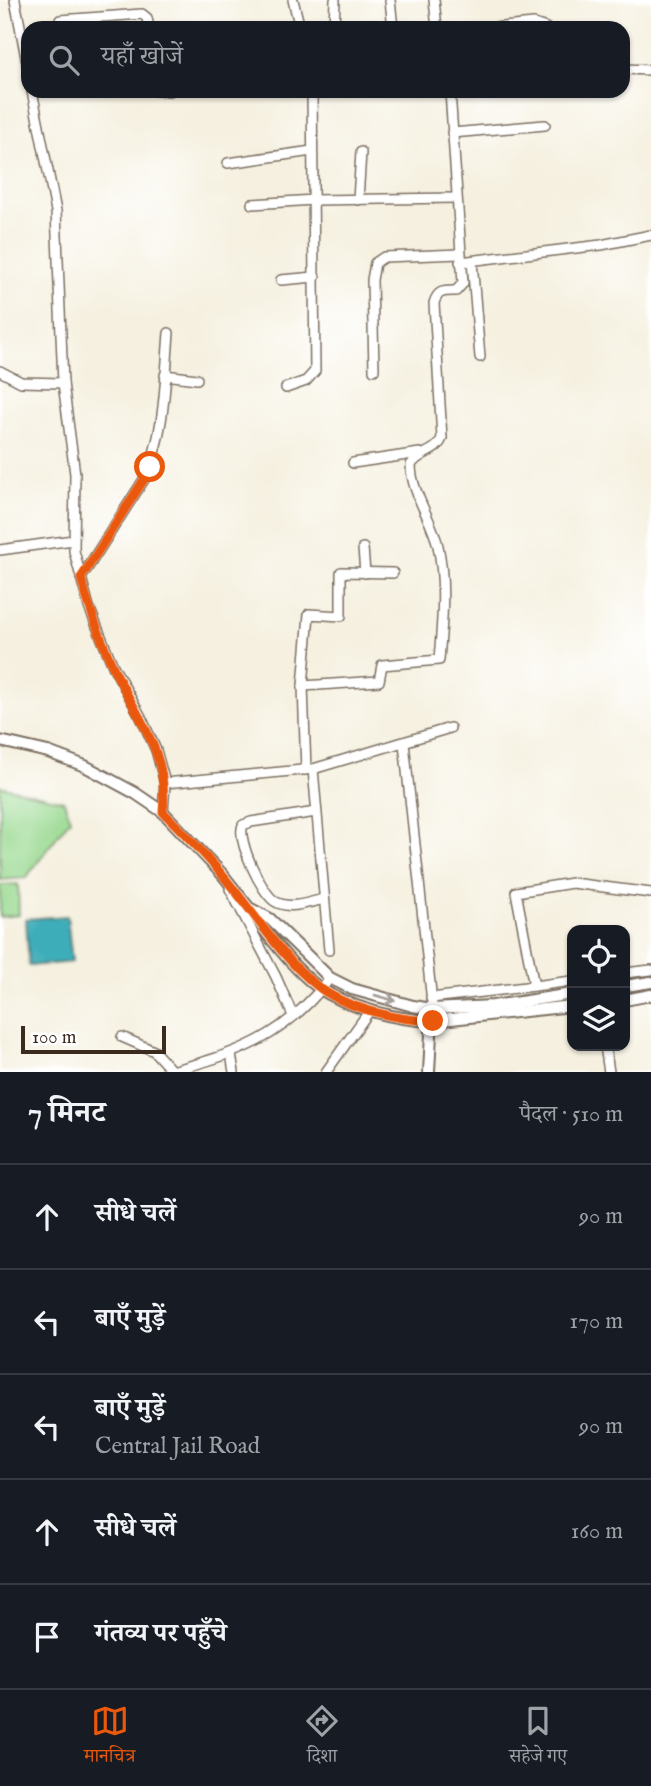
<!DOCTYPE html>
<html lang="hi">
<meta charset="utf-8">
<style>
:root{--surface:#171b24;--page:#20242c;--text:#f1f3f6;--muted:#9ea1a6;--line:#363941;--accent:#ea580c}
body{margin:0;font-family:"IM FELL English","Noto Serif Devanagari",serif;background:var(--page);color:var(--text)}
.controls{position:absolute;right:21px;bottom:21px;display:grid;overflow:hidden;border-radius:14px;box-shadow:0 2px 5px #0004}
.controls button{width:63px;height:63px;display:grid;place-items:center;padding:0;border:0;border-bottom:2px solid var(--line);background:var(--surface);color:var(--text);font:35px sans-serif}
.scale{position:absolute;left:21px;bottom:18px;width:145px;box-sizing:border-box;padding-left:7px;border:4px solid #3b2a1e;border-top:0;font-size:19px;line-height:24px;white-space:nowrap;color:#3b2a1e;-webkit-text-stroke:5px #fff;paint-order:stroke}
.stop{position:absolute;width:21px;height:21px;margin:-16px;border:5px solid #ea580c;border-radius:50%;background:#fff}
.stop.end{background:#ea580c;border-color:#fff;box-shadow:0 2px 7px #0008}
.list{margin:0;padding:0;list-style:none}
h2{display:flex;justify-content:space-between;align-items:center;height:91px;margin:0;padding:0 28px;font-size:30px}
h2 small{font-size:23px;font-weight:400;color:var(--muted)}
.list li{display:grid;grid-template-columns:46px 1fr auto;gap:21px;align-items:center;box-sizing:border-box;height:105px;padding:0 28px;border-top:2px solid var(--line)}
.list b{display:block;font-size:26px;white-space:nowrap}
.list p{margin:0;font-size:23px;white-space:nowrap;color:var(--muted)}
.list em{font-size:23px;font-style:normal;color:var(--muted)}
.icon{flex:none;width:38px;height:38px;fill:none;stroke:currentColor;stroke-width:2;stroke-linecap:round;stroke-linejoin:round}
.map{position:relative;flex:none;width:651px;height:1072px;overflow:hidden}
.search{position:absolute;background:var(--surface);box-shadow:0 2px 5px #0004;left:21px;right:21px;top:21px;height:77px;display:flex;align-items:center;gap:18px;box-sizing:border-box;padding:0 24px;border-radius:21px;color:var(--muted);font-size:26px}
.sheet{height:616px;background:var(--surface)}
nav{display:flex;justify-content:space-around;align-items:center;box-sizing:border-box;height:98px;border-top:2px solid var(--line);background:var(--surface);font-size:19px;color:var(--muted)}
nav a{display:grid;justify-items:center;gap:4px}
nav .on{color:var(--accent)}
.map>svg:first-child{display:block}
.green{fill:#97d88e;stroke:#698156;stroke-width:2}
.water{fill:#3cadb9;stroke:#3c6c6c;stroke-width:2}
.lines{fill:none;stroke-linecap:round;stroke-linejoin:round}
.minor-casing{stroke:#7c6f62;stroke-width:12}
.tertiary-casing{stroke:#7c6f62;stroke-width:14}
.minor{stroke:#fff;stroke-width:9}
.tertiary{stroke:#fff;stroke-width:10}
.oneway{stroke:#a79f9a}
.route{stroke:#ea580c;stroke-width:9}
</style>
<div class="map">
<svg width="651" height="1072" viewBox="0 0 651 1072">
<rect width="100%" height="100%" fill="#fff"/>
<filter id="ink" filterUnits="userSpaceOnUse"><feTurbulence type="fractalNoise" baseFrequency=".0143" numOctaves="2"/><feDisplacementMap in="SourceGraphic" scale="14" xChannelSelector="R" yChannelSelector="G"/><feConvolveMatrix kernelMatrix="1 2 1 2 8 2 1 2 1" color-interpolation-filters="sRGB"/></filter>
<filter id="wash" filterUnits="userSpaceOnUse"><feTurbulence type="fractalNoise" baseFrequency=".00686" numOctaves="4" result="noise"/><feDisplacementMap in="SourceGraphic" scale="28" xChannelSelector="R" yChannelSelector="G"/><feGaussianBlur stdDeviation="1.57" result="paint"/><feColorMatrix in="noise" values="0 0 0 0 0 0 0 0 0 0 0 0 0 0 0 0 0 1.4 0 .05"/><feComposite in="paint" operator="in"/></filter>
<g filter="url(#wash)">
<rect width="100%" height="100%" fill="#f5f0df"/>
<g class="green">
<path d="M0,786L64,801L70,819L26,878L0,880Z"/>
<path d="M18,884L19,915L0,917V885Z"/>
</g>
<path class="water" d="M67,916L72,962L29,966L26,919Z"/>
</g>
<g filter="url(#ink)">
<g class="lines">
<g class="minor-casing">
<g id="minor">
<path d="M15,0L28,68"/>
<path d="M293,0L300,28"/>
<path d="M390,0L393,28"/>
<path d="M434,0L437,28"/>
<path d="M60,20L142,14L147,18L149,28"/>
<path d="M334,28L335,0"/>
<path d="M492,28L534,24L546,28"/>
<path d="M623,69L651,70"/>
<path d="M32,91L56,211L63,383L75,474L74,551L89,607L113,666L141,717L156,750L165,783L163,812"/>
<path d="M157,91H170"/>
<path d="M452,133L545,125"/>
<path d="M228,163L312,151"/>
<path d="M358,200L361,152"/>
<path d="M252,204L314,200L456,198"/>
<path d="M472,261L480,357"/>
<path d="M460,262L601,245L651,235"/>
<path d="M281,280L315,277"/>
<path d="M374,370L372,280L375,263L384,257L460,254"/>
<path d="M0,371L21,382L63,383"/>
<path d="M165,375L197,379"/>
<path d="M286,388L306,381L315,371L312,91"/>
<path d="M353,463L420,453"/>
<path d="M363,548L365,573"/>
<path d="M0,550L73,540"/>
<path d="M81,578L145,478C165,434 165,381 169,333"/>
<path d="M303,686L379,681L382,665L439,660C442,623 446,583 438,546C432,520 411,492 411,465C420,451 437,453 442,438L434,303C438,290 444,291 456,291L463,283L450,91"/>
<path d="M404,743L432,1002"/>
<path d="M313,769L329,950"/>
<path d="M306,770L303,686L309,614L341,616V572L393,573"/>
<path d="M165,783L313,769L450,728"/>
<path d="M316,812L251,822L243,825C236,839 262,895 276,902C291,910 310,902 324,899"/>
<path d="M230,889L276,977L293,1016"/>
<path d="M625,973L651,970"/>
<path d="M534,986L572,981"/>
<path d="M431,998L534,986L516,892L572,883L651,893"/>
<path d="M122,1037L154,1051L172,1071"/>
<path d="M605,1046L609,1072"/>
<path d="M231,1054L234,1072"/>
<path d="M167,1072C237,1054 284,1038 330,978"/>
<path d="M326,1072L370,1010"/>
</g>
</g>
<g class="tertiary-casing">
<g id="tertiary">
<path d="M0,741L48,752L85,766L135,793L163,812L223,875L249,908L270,919L330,978L352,989L413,1006L432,1009L493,1006L572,994"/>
<path d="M250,909C265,933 296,971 318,987C348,1008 397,1020 433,1021L572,1006"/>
<path d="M625,986L651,982"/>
<path d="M625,1000L651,995"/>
<path d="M429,1072L432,1015"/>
</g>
</g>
<use href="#minor" class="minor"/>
<use href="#tertiary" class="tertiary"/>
</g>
<defs><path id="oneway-shaft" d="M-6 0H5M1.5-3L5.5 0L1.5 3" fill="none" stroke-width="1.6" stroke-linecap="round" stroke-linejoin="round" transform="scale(1.75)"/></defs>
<use class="oneway" href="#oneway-shaft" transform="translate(385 998) rotate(16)"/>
</g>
<g class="lines" filter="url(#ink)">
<path class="route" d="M150,467L145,478L81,578C89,608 100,637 112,665C136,717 169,751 163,812C187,836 211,860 232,887C259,920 282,958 316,985C344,1008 397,1020 433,1021"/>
</g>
</svg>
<div class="controls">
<button><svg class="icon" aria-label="locate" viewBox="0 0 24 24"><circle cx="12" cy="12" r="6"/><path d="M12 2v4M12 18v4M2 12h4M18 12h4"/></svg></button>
<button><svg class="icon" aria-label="layers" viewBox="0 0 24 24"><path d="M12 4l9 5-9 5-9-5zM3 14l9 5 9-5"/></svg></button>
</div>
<div class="scale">100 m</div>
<div class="stop" style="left:150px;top:467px"></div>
<div class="stop end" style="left:433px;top:1021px"></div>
<div class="search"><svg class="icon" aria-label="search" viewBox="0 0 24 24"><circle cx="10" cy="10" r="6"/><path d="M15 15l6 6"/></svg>यहाँ खोजें</div>
</div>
<section class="sheet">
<h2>7 मिनट<small>पैदल · 510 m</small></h2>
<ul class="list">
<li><svg class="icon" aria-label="ahead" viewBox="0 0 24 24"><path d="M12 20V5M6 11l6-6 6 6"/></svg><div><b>सीधे चलें</b></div><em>90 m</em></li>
<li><svg class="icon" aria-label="left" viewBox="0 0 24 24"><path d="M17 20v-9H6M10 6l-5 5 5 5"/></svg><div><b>बाएँ मुड़ें</b></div><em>170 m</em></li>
<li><svg class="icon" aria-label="left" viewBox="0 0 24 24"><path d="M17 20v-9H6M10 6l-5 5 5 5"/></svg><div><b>बाएँ मुड़ें</b><p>Central Jail Road</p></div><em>90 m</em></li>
<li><svg class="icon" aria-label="ahead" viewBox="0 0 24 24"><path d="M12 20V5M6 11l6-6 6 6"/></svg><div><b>सीधे चलें</b></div><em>160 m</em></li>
<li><svg class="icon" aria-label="arrive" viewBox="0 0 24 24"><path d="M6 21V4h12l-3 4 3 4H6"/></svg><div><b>गंतव्य पर पहुँचे</b></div></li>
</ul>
</section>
<nav>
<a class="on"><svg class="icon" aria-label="map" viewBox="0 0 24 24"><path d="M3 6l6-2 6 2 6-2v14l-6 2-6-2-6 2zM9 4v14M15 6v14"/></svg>मानचित्र</a>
<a><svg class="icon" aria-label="directions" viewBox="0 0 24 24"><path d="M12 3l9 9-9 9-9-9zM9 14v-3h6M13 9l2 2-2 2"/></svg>दिशा</a>
<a><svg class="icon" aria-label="saved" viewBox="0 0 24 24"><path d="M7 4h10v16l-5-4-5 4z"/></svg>सहेजे गए</a>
</nav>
